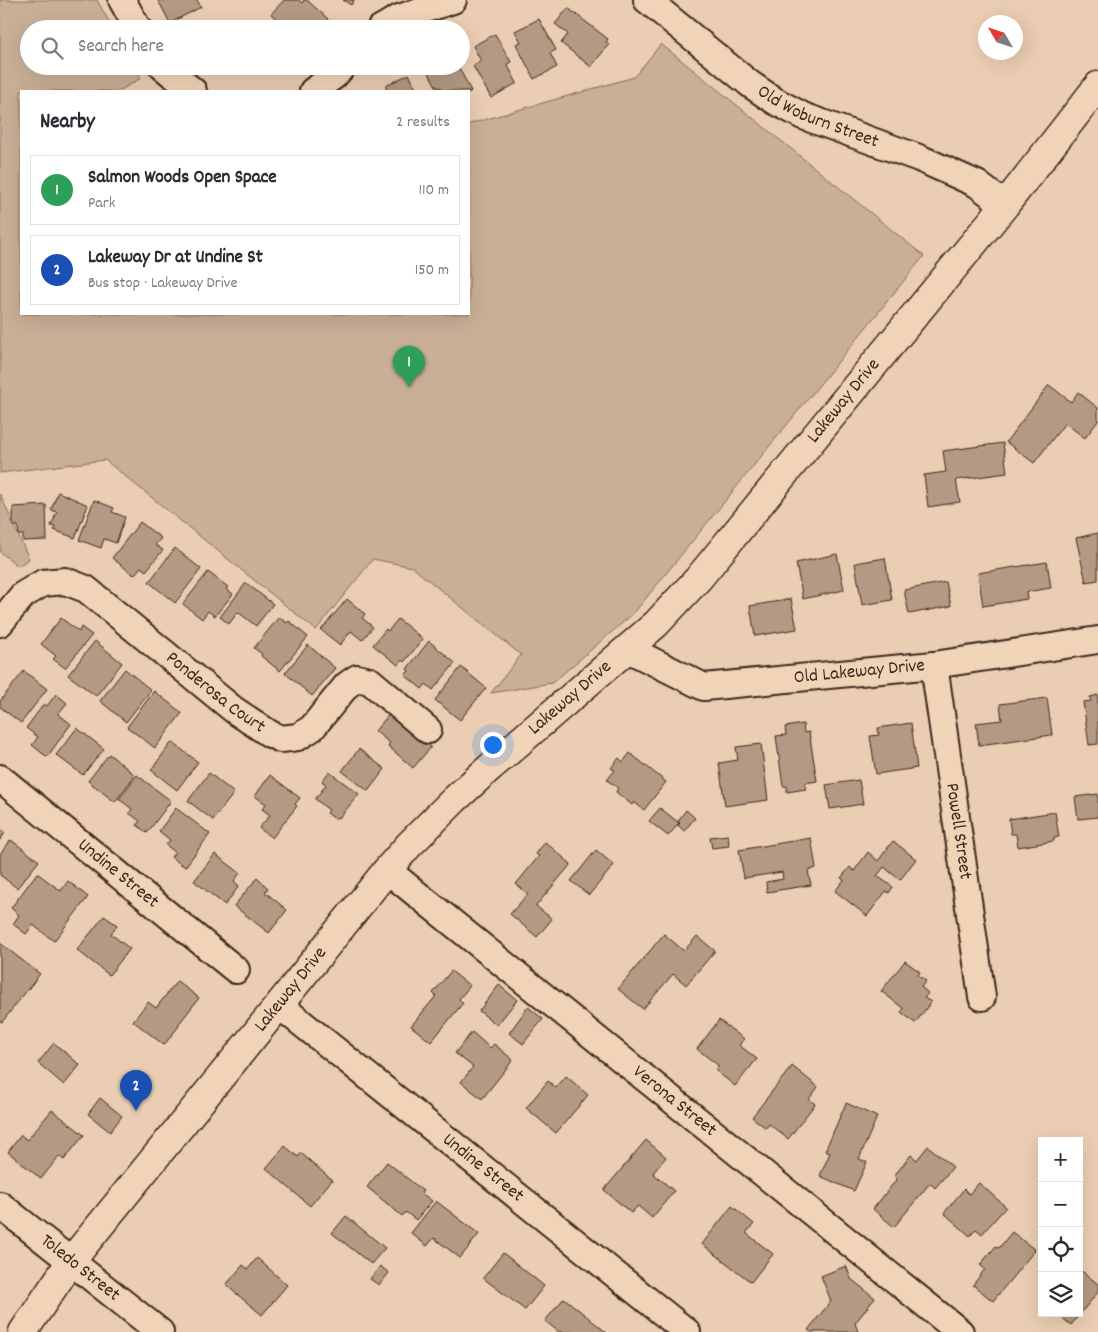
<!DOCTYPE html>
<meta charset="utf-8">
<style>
:root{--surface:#fff;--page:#f2f2f3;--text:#2b2b33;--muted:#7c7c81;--line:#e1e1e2;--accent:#c8321e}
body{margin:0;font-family:Dekko,sans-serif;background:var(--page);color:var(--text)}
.controls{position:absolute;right:15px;bottom:15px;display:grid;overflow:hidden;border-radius:0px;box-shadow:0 5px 20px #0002}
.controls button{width:45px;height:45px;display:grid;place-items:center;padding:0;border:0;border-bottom:1px solid var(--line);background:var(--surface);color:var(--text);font:25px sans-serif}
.compass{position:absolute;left:978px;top:15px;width:45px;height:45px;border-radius:50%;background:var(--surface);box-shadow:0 5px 20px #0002;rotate:309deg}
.you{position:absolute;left:492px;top:744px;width:18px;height:18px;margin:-12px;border:4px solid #fff;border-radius:50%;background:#1a73e8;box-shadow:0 0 0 8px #1a73e833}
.badge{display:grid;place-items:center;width:32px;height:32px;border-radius:50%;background:var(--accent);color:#fff;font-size:16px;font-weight:700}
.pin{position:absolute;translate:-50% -41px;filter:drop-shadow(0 1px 2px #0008)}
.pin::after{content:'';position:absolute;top:26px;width:18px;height:15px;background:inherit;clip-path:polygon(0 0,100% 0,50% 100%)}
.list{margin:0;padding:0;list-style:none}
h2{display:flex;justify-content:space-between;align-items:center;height:65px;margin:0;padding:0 20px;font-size:21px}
h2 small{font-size:16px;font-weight:400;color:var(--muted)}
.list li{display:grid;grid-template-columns:32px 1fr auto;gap:15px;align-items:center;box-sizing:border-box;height:70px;margin:0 10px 10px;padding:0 10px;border:1px solid var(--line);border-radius:0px}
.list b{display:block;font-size:19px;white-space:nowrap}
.list p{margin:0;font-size:16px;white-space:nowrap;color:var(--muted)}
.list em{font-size:16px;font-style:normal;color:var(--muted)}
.icon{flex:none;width:28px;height:28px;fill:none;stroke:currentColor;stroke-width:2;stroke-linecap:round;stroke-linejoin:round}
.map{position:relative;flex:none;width:1098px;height:1332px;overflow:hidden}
.search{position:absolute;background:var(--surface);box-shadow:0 5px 20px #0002;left:20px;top:20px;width:450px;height:55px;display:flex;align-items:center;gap:12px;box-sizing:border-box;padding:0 18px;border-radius:28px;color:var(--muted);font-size:19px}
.panel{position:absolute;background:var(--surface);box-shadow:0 5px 20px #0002;left:20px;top:90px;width:450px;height:225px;border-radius:0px}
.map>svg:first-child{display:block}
.green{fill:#caaf97;stroke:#826c5a}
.building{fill:#b49a84;stroke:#3b2a1e}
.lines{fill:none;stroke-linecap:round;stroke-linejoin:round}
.street-casing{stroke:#3b2a1e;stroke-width:30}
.secondary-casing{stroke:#3b2a1e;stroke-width:31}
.street{stroke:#f1d4b8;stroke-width:26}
.secondary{stroke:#f1d4b8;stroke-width:28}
.labels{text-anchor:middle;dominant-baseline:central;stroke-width:5;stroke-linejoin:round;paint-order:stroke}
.street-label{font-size:19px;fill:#3b2a1e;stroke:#f1d4b8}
</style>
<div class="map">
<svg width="1098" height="1332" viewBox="0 0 1098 1332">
<rect width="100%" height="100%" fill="#eacdb2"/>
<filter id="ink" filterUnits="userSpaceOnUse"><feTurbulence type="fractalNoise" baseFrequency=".02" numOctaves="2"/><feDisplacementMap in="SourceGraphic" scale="10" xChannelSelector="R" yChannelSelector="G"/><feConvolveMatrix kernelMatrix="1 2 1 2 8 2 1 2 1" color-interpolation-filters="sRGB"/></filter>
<g filter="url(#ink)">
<g class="green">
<path d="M0,0H97L113,29H29V66H135L141,78L119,91H21V314H469V124L634,77L661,44L924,256L634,613L552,683L491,693L521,655L412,567L373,559L316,630L105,460L0,473Z"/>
<path d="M0,494L29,559L18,566L0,552Z"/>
</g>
<g class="building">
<path d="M158,0H197L201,7L170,23Z"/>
<path d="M284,0H299L302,3L304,0H307L328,19L324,24L326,26L323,29H288L271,14Z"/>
<path d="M343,0H354L351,5Z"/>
<path d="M568,8L608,39L606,42L609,44L591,67L561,43L568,34L555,24Z"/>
<path d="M539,19L556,50L550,53L557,67L534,79L516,44L521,42L515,31Z"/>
<path d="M243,21L253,29H237Z"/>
<path d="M495,34L511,62L507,64L517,83L491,98L473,66L481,61L473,46Z"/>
<path d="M425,66H447L448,67L458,66L471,91L469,93V91H443L440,87L437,88Z"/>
<path d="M409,74L417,91H388L385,86Z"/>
<path d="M1049,385L1071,402L1078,392L1098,408V421L1085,438L1065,423L1034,463L1006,442Z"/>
<path d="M1003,443L1007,473L956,480L960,502L928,507L924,475L946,472L943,451Z"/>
<path d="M58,492L88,505L75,538L54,530L55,527L51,526L57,512L51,510Z"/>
<path d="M94,500L114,508L112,512L125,517L116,543L104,539L101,548L79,540Z"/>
<path d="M46,505L47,540L23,541V535H19L18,526H13V507Z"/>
<path d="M140,522L161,538L155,545L163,550L146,571L141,567L134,575L112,558Z"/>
<path d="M1098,533V580L1086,582L1076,538Z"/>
<path d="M175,548L201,569L175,603L149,582Z"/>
<path d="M837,554L844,590L803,599L796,563Z"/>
<path d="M885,558L892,600L862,605L855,563Z"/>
<path d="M1047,562L1051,588L1026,592L1027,599L983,606L978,573Z"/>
<path d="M208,572L228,587L226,589L233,594L215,616L208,611L202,619L183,604Z"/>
<path d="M946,582L951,606L909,614L904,590Z"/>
<path d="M246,583L273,604L256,626L238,612L229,624L220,617Z"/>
<path d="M347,599L365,614L362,618L373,627L362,640L351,631L340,645L321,630Z"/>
<path d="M791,599L797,629L755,636L750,606Z"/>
<path d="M279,617L287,623L289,621L308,637L280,671L261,656L262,654L254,648Z"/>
<path d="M61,618L79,632L81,627L92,635L65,668L53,659L56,656L41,644Z"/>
<path d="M398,619L423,639L404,662L402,660L398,665L373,645L386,629L388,631Z"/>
<path d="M95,641L122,663L96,696L68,675Z"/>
<path d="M429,641L455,663L433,690L426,684L422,689L405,675L409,671L407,669Z"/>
<path d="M308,645L335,668L312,696L285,673Z"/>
<path d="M461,667L486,688L460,720L435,700Z"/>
<path d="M125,669L151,690L126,722L100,701Z"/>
<path d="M24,671L47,689L21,723L0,707V701Z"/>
<path d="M154,691L182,713L155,748L127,727Z"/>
<path d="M56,694L67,703L58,714L71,724L47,757L32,745L38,737L26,728L44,704L47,706Z"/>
<path d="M1098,695V744L1089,745L1083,702L1091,701L1090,697Z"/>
<path d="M1047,698L1052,735L979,745L976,723L1002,720L1000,704Z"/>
<path d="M391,712L431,747L413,768L388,746L390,743L375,731Z"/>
<path d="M911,723L917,768L876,774L870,736L879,735L878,728Z"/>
<path d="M803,724L804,733L809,732L817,781L805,783L806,789L787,792V786H783L776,736L786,735L785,727Z"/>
<path d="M77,728L104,749L83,775L56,755Z"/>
<path d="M172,742L198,762L177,790L151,770Z"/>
<path d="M761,744L768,800L725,806L719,763L738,760L736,747Z"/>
<path d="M359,749L385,769L368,791L342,771Z"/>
<path d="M630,753L666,782L644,810L634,802L632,805L616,792L618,788L607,780L615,770L611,768L619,758L623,762Z"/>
<path d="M109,754L135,775L115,802L88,781Z"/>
<path d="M329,772L359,794L339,818L337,817L335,819L327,813L329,810L315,799L326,785L322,781Z"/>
<path d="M209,773L234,793L213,820L188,801Z"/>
<path d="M137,775L171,801L147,833L137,825L140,821L129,813L132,809L119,799Z"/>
<path d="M270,775L300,798L295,804L297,806L272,838L259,828L270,815L262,809L266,804L255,796Z"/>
<path d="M859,780L863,804L830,809L826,785Z"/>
<path d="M1098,794V817L1078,819L1075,797Z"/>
<path d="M176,808L210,834L185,867L171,857L175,852L166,845L170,840L159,831Z"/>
<path d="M660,808L679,823L668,836L649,821Z"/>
<path d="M686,810L695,818L684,831L678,825L680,823L678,821Z"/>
<path d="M1055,812L1059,837L1054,838V841L1018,847L1016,834H1011L1009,819Z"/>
<path d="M0,829L5,833L0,840Z"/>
<path d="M728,835L729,846L712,848L710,837Z"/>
<path d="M811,838L816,868L808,871L811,885L767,892L766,882L783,879L782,872L744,878L739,850Z"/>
<path d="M11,840L39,861L17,888L0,875V854Z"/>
<path d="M893,841L916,859L900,880L884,867L877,876L893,887L889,893L886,891L867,916L835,891L844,880L841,878L850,867L854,871L868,852L878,861Z"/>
<path d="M545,842L571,864L536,906L552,919L537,937L510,914L528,894L516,884L539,856L536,854Z"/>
<path d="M596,850L614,865L589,895L571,881Z"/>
<path d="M215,854L240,873L234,881L239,886L225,905L194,881Z"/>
<path d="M37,873L61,891L68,881L88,897L54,941L33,925L26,934L13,924L19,915L11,908Z"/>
<path d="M257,878L268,888L265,892L287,910L269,933L234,906Z"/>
<path d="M104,916L117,925L111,934L130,949L109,975L77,950Z"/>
<path d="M664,934L684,951L697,936L715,951L686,985L673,974L643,1009L618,989Z"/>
<path d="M0,943L40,974L2,1022L0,1021Z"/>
<path d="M905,961L920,972L918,975L926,981L921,987L928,993L924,998L931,1002L915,1023L901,1012L904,1009L881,991Z"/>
<path d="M451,971L470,986L459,999L463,1003L431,1042L411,1026L436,996L433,993Z"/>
<path d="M177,981L199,998L178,1025L179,1026L164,1045L133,1021L148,1002L156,1008Z"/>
<path d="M499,985L517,1000L497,1025L479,1011Z"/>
<path d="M528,1007L543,1019L523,1044L509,1033Z"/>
<path d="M719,1020L744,1039L739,1045L757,1059L735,1086L715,1070L719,1066L697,1049Z"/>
<path d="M472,1032L490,1048L494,1044L513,1060L482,1099L461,1082L473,1067L455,1053Z"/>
<path d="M54,1043L80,1065L64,1085L38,1063Z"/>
<path d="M792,1066L818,1087L809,1099L815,1104L788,1139L769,1124L766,1128L752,1117Z"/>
<path d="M566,1076L588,1095L556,1133L526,1108L548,1081L556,1088Z"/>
<path d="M100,1098L122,1116L110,1132L88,1114Z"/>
<path d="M846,1103L877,1117L859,1159L867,1162L854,1191L820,1176L830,1153L825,1151Z"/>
<path d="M52,1110L84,1135L64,1160L59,1156L41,1179L8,1152L21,1135L27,1140Z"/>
<path d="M646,1140L666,1157L653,1173L674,1191L652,1218L638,1206L631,1213L604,1190Z"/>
<path d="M285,1146L298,1157L301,1153L332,1180L310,1206L266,1168Z"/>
<path d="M928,1146L953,1167L935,1188L930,1183L894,1227L873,1209L897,1179L894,1176L911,1155L917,1160Z"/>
<path d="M387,1162L423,1191L421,1193L432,1201L416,1220L406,1212L402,1216L367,1187Z"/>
<path d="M979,1183L1006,1207L982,1234L976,1229L970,1236L944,1213L964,1189L969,1194Z"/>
<path d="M436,1201L479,1234L460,1258L434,1238L427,1246L411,1233Z"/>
<path d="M732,1206L754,1224L746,1233L773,1254L751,1282L702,1244Z"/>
<path d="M346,1216L385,1248L371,1264L332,1233Z"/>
<path d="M1012,1232L1035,1250L993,1301L973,1285L985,1269L980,1265L996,1246L999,1248Z"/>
<path d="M503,1253L544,1286L525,1310L483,1278Z"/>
<path d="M257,1258L287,1285L262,1315L226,1285L243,1265L248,1269Z"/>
<path d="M380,1266L389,1273L379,1285L370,1279Z"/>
<path d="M846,1266L851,1279L875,1298L855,1323L858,1332H811L808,1330L831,1301L821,1276Z"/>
<path d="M1079,1269L1098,1284V1292L1071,1325L1056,1313H1079Z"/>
<path d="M564,1298L606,1332H559L545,1321Z"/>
</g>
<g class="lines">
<g class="street-casing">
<g id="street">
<path d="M122,0L138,29"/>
<path id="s1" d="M647,0L750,84L775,101L803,116L919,158L977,184L1005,205"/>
<path d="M380,29L399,18L453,0"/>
<path d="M162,66L193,91"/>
<path d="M313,91L334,76L343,66"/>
<path id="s2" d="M0,623L23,595L43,583L65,581L86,589L234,710L270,734L281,739L298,737L312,728L347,685L357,678L370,681L428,730"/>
<path id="s3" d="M628,649L704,687L934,665L1098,640"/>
<path id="s4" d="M934,665L982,997"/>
<path id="s5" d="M0,778L236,970"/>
<path id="s6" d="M387,870L960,1332"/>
<path id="s7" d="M279,1005L687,1332"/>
<path id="s8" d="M0,1205L160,1332"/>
</g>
</g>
<g class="secondary-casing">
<g id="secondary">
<path id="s9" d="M23,1332L71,1261L279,1005L387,870L409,845L454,800L487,770L656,624L698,579L1005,205L1098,86"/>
</g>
</g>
<use href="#street" class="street"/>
<use href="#secondary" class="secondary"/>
</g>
</g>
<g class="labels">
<g class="street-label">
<text stroke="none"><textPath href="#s1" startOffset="209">Old Woburn Street</textPath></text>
<text stroke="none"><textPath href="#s9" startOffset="1245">Lakeway Drive</textPath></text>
<text stroke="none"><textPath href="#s3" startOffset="241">Old Lakeway Drive</textPath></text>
<text stroke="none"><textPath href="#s2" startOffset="270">Ponderosa Court</textPath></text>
<text stroke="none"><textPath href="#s9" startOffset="840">Lakeway Drive</textPath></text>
<text stroke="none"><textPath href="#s4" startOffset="168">Powell Street</textPath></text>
<text stroke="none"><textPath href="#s5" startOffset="152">Undine Street</textPath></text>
<text stroke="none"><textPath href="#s9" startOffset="435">Lakeway Drive</textPath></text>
<text stroke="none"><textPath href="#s6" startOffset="369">Verona Street</textPath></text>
<text stroke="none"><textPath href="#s7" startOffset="261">Undine Street</textPath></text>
<text stroke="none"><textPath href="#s8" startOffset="102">Toledo Street</textPath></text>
</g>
</g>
</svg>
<div class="controls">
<button>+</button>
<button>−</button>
<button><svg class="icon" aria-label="locate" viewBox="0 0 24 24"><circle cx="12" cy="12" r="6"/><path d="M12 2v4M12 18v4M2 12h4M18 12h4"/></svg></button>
<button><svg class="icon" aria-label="layers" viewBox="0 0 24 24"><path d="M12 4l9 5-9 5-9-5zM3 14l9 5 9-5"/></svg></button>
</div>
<svg class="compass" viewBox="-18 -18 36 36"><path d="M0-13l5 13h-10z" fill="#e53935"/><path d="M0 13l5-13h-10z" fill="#7c7c81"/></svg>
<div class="you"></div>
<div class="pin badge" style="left:409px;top:387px;background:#2e9e5b">1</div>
<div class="pin badge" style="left:136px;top:1111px;background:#1a4fb4">2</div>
<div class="search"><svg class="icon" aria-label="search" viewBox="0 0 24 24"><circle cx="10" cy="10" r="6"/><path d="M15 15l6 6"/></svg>Search here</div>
<section class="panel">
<h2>Nearby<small>2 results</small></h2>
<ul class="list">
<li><span class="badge" style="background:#2e9e5b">1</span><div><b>Salmon Woods Open Space</b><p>Park</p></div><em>110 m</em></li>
<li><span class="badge" style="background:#1a4fb4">2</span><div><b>Lakeway Dr at Undine St</b><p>Bus stop · Lakeway Drive</p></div><em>150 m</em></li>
</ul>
</section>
</div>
